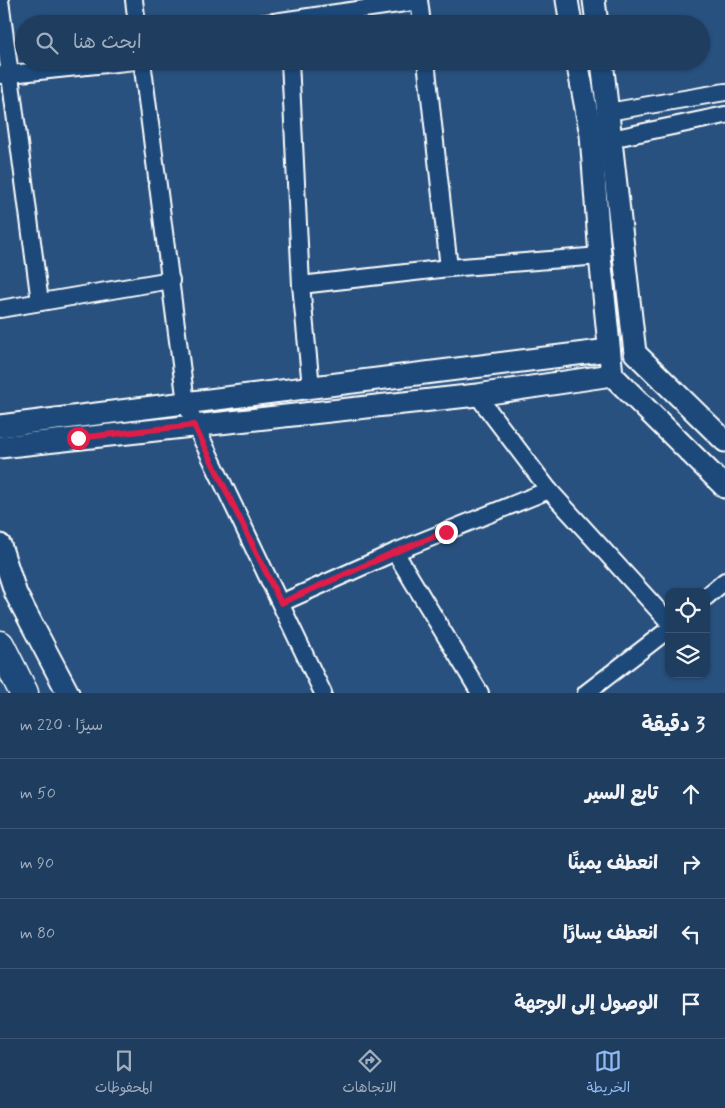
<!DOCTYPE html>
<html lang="ar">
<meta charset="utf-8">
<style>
:root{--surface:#1e3d5f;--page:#2b4868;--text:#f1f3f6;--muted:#a1aebd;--line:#3c5674;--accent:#90b9f0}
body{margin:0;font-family:Mynerve,"Playpen Sans Arabic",sans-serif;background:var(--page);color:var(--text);direction:rtl}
.controls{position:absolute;right:15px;bottom:15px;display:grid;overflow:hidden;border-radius:10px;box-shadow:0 1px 4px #0004}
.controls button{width:45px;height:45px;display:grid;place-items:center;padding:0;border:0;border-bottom:1px solid var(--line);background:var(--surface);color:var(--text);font:25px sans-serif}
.stop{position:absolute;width:15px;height:15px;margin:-11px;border:4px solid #e11d48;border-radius:50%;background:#fff}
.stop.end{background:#e11d48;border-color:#fff;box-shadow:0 1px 5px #0008}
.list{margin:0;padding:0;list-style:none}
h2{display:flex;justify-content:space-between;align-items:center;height:65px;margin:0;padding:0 20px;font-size:21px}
h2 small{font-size:16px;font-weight:400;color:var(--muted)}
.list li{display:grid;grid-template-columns:32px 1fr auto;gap:15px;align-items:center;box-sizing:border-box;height:70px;padding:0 20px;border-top:1px solid var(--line)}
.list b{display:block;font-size:19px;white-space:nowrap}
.list em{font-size:16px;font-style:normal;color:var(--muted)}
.icon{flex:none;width:28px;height:28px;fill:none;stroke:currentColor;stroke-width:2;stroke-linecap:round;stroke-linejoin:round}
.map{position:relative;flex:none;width:725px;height:693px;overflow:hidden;direction:ltr}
.search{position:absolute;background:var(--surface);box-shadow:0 1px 4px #0004;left:15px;right:15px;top:15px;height:55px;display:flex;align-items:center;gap:12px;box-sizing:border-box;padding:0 18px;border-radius:28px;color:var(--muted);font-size:19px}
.sheet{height:345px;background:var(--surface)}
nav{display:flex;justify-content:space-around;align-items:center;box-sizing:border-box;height:70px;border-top:1px solid var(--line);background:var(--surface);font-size:14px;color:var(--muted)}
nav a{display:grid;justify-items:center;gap:2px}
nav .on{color:var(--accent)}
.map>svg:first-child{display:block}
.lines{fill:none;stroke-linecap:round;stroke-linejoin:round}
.minor-casing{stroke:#fff;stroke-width:20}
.tertiary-casing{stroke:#fff;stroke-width:25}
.trunk-casing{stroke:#fff;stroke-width:31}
.minor{stroke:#1f4a7a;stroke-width:16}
.tertiary{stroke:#1f4a7a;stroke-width:21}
.trunk{stroke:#1f4a7a;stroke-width:28}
.route{stroke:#e11d48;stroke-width:6}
</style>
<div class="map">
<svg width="725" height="693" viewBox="0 0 725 693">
<rect width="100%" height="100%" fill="#28517f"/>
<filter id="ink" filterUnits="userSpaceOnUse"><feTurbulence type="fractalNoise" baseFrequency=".02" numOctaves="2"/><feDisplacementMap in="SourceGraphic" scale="10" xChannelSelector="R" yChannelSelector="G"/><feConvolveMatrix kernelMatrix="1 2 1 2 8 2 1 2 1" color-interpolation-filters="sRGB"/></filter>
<g filter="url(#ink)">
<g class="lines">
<g class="minor-casing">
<g id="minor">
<path d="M0,0L40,302"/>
<path d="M134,0L137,24"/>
<path d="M419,0L422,24"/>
<path d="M260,24L419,1"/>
<path d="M142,61L186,403L195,425L323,693"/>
<path d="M290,61L301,285L311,387"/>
<path d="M426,61L449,268"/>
<path d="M1,75L135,61"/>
<path d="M601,121L608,112L725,92"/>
<path d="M600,136L611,139L725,115"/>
<path d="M301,285L449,268L600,256"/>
<path d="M0,309L171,280"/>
<path d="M549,490L669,622"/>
<path d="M395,552L480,693"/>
<path d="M706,597L725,581"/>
<path d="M281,603L395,552L549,490L477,395"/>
<path d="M586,693L669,629"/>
</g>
</g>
<g class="tertiary-casing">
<g id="tertiary">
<path d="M567,0L571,24"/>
<path d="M594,0L597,24"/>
<path d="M577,61L591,135L600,256L612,375L725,487"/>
<path d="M602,61L635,353L725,441"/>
<path d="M0,426L609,350"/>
<path d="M0,447L477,395L612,375"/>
<path d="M0,545L16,594L68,693"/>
</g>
</g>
<g class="trunk-casing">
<path id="trunk" d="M0,645L24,693"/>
</g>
<use href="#minor" class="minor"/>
<use href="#tertiary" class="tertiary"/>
<use href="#trunk" class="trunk"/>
</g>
</g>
<g class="lines" filter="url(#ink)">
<path class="route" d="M78,438L194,425L281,603L395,552L446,532"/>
</g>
</svg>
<div class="controls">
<button><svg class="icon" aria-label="locate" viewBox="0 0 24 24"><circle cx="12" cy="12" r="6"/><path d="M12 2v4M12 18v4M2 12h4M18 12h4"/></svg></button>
<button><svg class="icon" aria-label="layers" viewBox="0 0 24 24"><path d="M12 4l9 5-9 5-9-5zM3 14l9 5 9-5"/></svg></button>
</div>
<div class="stop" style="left:78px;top:438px"></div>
<div class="stop end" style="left:446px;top:532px"></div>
<div class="search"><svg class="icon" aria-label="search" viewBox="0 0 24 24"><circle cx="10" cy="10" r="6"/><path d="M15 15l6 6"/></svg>ابحث هنا</div>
</div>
<section class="sheet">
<h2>3 دقيقة<small>سيرًا · 220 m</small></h2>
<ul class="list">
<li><svg class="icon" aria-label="ahead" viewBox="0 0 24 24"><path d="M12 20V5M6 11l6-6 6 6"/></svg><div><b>تابع السير</b></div><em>50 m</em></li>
<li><svg class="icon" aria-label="right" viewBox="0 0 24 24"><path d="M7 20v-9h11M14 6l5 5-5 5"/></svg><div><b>انعطف يمينًا</b></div><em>90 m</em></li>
<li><svg class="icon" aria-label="left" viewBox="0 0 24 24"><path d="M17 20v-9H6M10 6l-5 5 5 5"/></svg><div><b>انعطف يسارًا</b></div><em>80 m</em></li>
<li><svg class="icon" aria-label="arrive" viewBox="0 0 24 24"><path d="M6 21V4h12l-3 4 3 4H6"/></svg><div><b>الوصول إلى الوجهة</b></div></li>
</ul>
</section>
<nav>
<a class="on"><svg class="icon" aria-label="map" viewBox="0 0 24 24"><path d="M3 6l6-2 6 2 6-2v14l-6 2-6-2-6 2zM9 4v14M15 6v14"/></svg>الخريطة</a>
<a><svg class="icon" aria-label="directions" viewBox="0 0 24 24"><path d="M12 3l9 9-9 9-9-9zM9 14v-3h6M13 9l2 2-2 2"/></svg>الاتجاهات</a>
<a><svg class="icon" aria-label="saved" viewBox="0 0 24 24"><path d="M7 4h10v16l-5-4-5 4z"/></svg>المحفوظات</a>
</nav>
